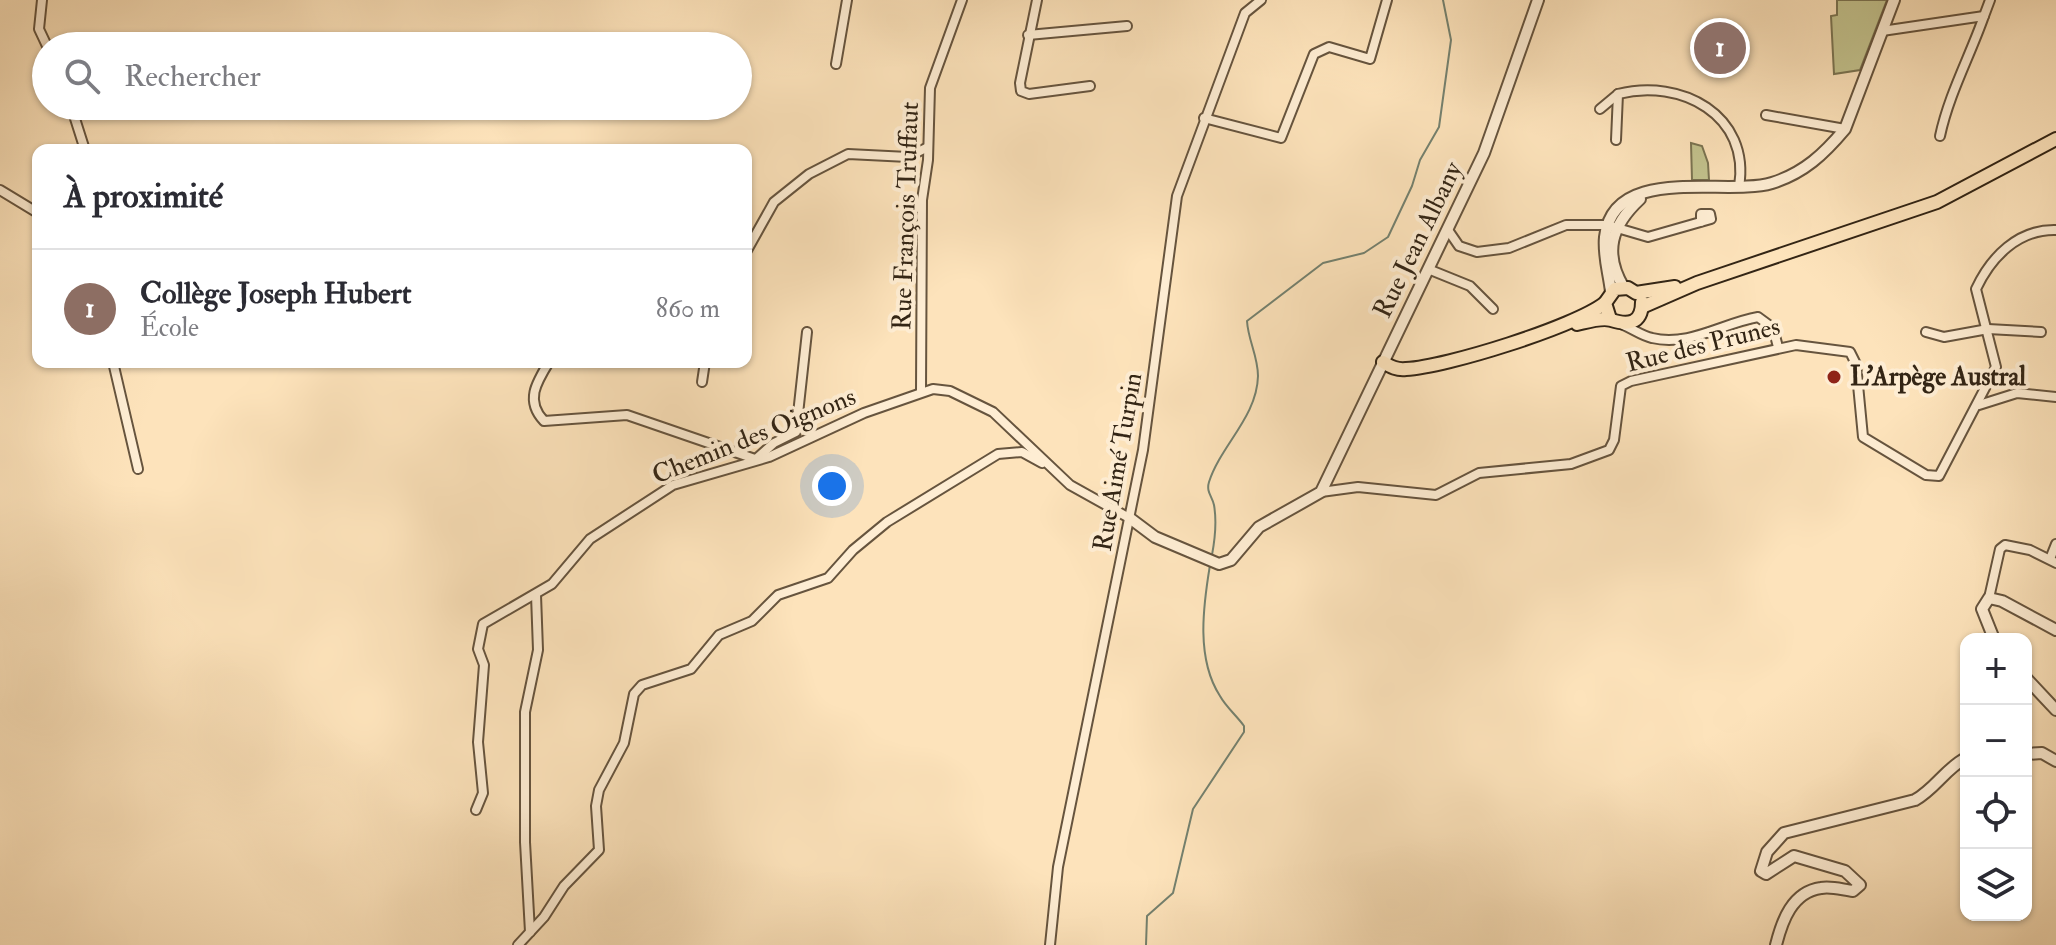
<!DOCTYPE html>
<html lang="fr">
<meta charset="utf-8">
<style>
:root{--surface:#fff;--page:#f7f7f7;--text:#2b2b33;--muted:#7c7c81;--line:#e1e1e2;--accent:#8f2418}
body{margin:0;font-family:"IM FELL Double Pica",serif;background:var(--page);color:var(--text)}
.controls{position:absolute;right:24px;bottom:24px;display:grid;overflow:hidden;border-radius:16px;box-shadow:0 2px 6px #0004}
.controls button{width:72px;height:72px;display:grid;place-items:center;padding:0;border:0;border-bottom:2px solid var(--line);background:var(--surface);color:var(--text);font:40px sans-serif}
.you{position:absolute;left:832px;top:486px;width:28px;height:28px;margin:-20px;border:6px solid #fff;border-radius:50%;background:#1a73e8;box-shadow:0 0 0 12px #1a73e833}
.badge{display:grid;place-items:center;width:52px;height:52px;border-radius:50%;background:var(--accent);color:#fff;font-size:26px;font-weight:700}
.pin{position:absolute;translate:-50% -50%;border:4px solid #fff;box-shadow:0 2px 8px #0006}
.list{margin:0;padding:0;list-style:none}
h2{display:flex;justify-content:space-between;align-items:center;height:104px;margin:0;padding:0 32px;font-size:34px}
h2 small{font-size:26px;font-weight:400;color:var(--muted)}
.list li{display:grid;grid-template-columns:52px 1fr auto;gap:24px;align-items:center;box-sizing:border-box;height:120px;padding:0 32px;border-top:2px solid var(--line)}
.list b{display:block;font-size:30px;white-space:nowrap}
.list p{margin:0;font-size:26px;white-space:nowrap;color:var(--muted)}
.list em{font-size:26px;font-style:normal;color:var(--muted)}
.icon{flex:none;width:44px;height:44px;fill:none;stroke:currentColor;stroke-width:2;stroke-linecap:round;stroke-linejoin:round}
.map{position:relative;flex:none;width:2056px;height:945px;overflow:hidden}
.search{position:absolute;background:var(--surface);box-shadow:0 2px 6px #0004;left:32px;top:32px;width:720px;height:88px;display:flex;align-items:center;gap:20px;box-sizing:border-box;padding:0 28px;border-radius:44px;color:var(--muted);font-size:30px}
.panel{position:absolute;background:var(--surface);box-shadow:0 2px 6px #0004;left:32px;top:144px;width:720px;height:224px;border-radius:16px}
.map>svg:first-child{display:block}
.green{fill:#c3c38e;stroke:#7b7452;stroke-width:2}
.lines{fill:none;stroke-linecap:round;stroke-linejoin:round}
.stream{stroke:#74816f;stroke-width:2}
.minor-casing{stroke:#66543e;stroke-width:12}
.tertiary-casing{stroke:#66543e;stroke-width:14}
.primary-casing{stroke:#332515;stroke-width:16}
.minor{stroke:#feedd3;stroke-width:8}
.tertiary{stroke:#feedd3;stroke-width:10}
.primary{stroke:#fde3bb;stroke-width:12}
.poi-dot{fill:#8f2418;stroke:#feedd3;stroke-width:3}
.labels{text-anchor:middle;dominant-baseline:central;stroke-width:8;stroke-linejoin:round;paint-order:stroke}
.street-label{font-size:26px;fill:#332515;stroke:#feedd3}
.poi-label{font-size:26px;font-weight:bold;fill:#332515;stroke:#feedd3;text-anchor:start}
</style>
<div class="map">
<svg width="2056" height="945" viewBox="0 0 2056 945">
<rect width="100%" height="100%" fill="#fde3bb"/>
<filter id="stains"><feTurbulence type="fractalNoise" baseFrequency=".0025" numOctaves="4"/><feColorMatrix values="0 0 0 0 .2 0 0 0 0 .09 0 0 0 0 .02 0 0 0 .5 -.17"/></filter>
<radialGradient id="worn" r=".72"><stop offset=".6" stop-color="#630" stop-opacity="0"/><stop offset="1" stop-color="#630" stop-opacity=".3"/></radialGradient>
<g class="green">
<path d="M1837,0H1887L1860,70L1834,74L1831,16L1837,15Z"/>
<path d="M1691,143L1702,146L1708,163L1709,180H1692Z"/>
</g>
<g class="lines">
<g class="stream">
<path d="M1212,555C1215,539 1217,522 1214,505C1212,496 1206,492 1209,482C1221,445 1257,417 1258,376C1258,356 1248,340 1247,321L1323,263L1364,253L1388,237L1412,186L1420,160L1439,127L1451,40L1443,0"/>
<path d="M1146,945L1147,916L1173,893L1193,809L1244,732V726C1237,716 1226,707 1220,696C1196,659 1203,607 1210,565"/>
</g>
<g class="minor-casing">
<g id="minor">
<path d="M42,0L39,29L47,46"/>
<path d="M1037,0L1020,83L1021,91L1029,94L1090,86"/>
<path d="M1984,16L1990,0"/>
<path d="M1882,31L1984,16C1970,56 1949,94 1940,136"/>
<path d="M1028,35L1127,26"/>
<path d="M836,64L847,0"/>
<path d="M71,106L85,150"/>
<path d="M1600,109L1618,94"/>
<path d="M1766,115L1845,129"/>
<path d="M1204,118L1281,138L1314,54L1329,47L1370,59L1387,0"/>
<path d="M1616,140L1618,94C1681,78 1751,115 1739,187"/>
<path d="M0,190L38,213"/>
<path d="M1448,230L1459,246L1477,252L1509,248L1566,225H1607L1648,237L1711,219L1710,214H1701V222"/>
<path d="M746,252L774,202L809,174L848,154L908,157L926,148"/>
<path d="M1428,269L1470,286L1493,309"/>
<path d="M1623,325C1633,329 1642,336 1652,338C1689,347 1723,323 1758,317L1773,328L1778,347"/>
<path d="M1926,332L1944,337L1988,329L2041,332"/>
<path d="M113,362L138,469"/>
<path d="M549,362C536,383 525,401 544,421L627,415L755,459"/>
<path d="M702,382L705,362"/>
<path d="M921,392L922,200L928,160L930,88L962,0"/>
<path d="M1979,405L2017,393L2056,397"/>
<path d="M756,459L774,443L796,432L807,332"/>
<path d="M1321,492L1358,487L1436,495L1479,473L1571,464L1609,450L1614,440L1621,386L1631,381L1796,345L1850,352L1856,364L1863,437L1926,475L1939,476L1996,367L1976,289C1991,257 2018,229 2056,230"/>
<path d="M2050,559L2056,544"/>
<path d="M1989,598L2000,549L2005,545L2030,550L2056,563"/>
<path d="M476,810L483,793L478,742L484,665L478,649L483,624L552,584L590,539L673,485L769,457L864,413L933,389L950,391L993,412L1070,485L1131,519"/>
<path d="M530,932L525,842V712L538,650L536,595"/>
<path d="M518,945L544,917L564,886L599,850L596,806L599,790L624,743L634,694L642,685L691,669L719,635L752,621L778,595L828,578L853,550L887,522L998,454L1022,452L1042,463"/>
<path d="M1050,945L1058,867L1143,450L1177,196L1245,13L1261,0"/>
</g>
</g>
<g class="tertiary-casing">
<g id="tertiary">
<path d="M1624,288C1603,253 1611,226 1640,199"/>
<path d="M1611,292C1609,273 1603,256 1605,237C1613,163 1726,197 1772,183C1804,173 1824,154 1845,129L1894,0"/>
<path d="M1131,519L1155,537L1219,564L1231,560L1259,527L1321,492L1484,153L1538,0"/>
<path d="M1994,639L1982,609L1989,598L2002,601L2056,630"/>
<path d="M2026,678L2056,710"/>
<path d="M2026,754L2042,753L2056,761"/>
<path d="M1776,945C1782,921 1792,892 1821,888C1832,886 1843,890 1853,891L1860,885L1845,871L1794,856L1766,874L1761,871L1767,852L1784,833L1915,800C1935,789 1946,768 1966,758"/>
</g>
</g>
<g class="primary-casing">
<g id="primary">
<path d="M1642,307L1697,283L1937,202L2056,139"/>
<path d="M1610,319L1605,303L1615,289L1628,288L1636,293L1675,287"/>
<path d="M1577,324C1586,322 1602,317 1611,320C1627,325 1642,325 1642,302"/>
<path d="M1383,362C1391,367 1397,370 1406,369C1446,367 1574,327 1605,303"/>
</g>
</g>
<use href="#minor" class="minor"/>
<use href="#tertiary" class="tertiary"/>
<use href="#primary" class="primary"/>
</g>
<circle class="poi-dot" cx="1834" cy="377" r="8"/>
<g class="labels">
<g class="street-label">
<text transform="translate(906 216) rotate(-88)">Rue François Truffaut</text>
<text transform="translate(1418 240) rotate(-64)">Rue Jean Albany</text>
<text transform="translate(1703 345) rotate(-14)">Rue des Prunes</text>
<text transform="translate(754 436) rotate(-22)">Chemin des Oignons</text>
<text transform="translate(1118 462) rotate(-80)">Rue Aimé Turpin</text>
</g>
<g class="poi-label">
<text x="1850" y="377">L'Arpège Austral</text>
</g>
</g>
<rect width="100%" height="100%" filter="url(#stains)"/>
<rect width="100%" height="100%" fill="url(#worn)"/>
</svg>
<div class="controls">
<button>+</button>
<button>−</button>
<button><svg class="icon" aria-label="locate" viewBox="0 0 24 24"><circle cx="12" cy="12" r="6"/><path d="M12 2v4M12 18v4M2 12h4M18 12h4"/></svg></button>
<button><svg class="icon" aria-label="layers" viewBox="0 0 24 24"><path d="M12 4l9 5-9 5-9-5zM3 14l9 5 9-5"/></svg></button>
</div>
<div class="you"></div>
<div class="pin badge" style="left:1720px;top:48px;background:#8d6e63">1</div>
<div class="search"><svg class="icon" aria-label="search" viewBox="0 0 24 24"><circle cx="10" cy="10" r="6"/><path d="M15 15l6 6"/></svg>Rechercher</div>
<section class="panel">
<h2>À proximité<small></small></h2>
<ul class="list">
<li><span class="badge" style="background:#8d6e63">1</span><div><b>Collège Joseph Hubert</b><p>École</p></div><em>860 m</em></li>
</ul>
</section>
</div>
